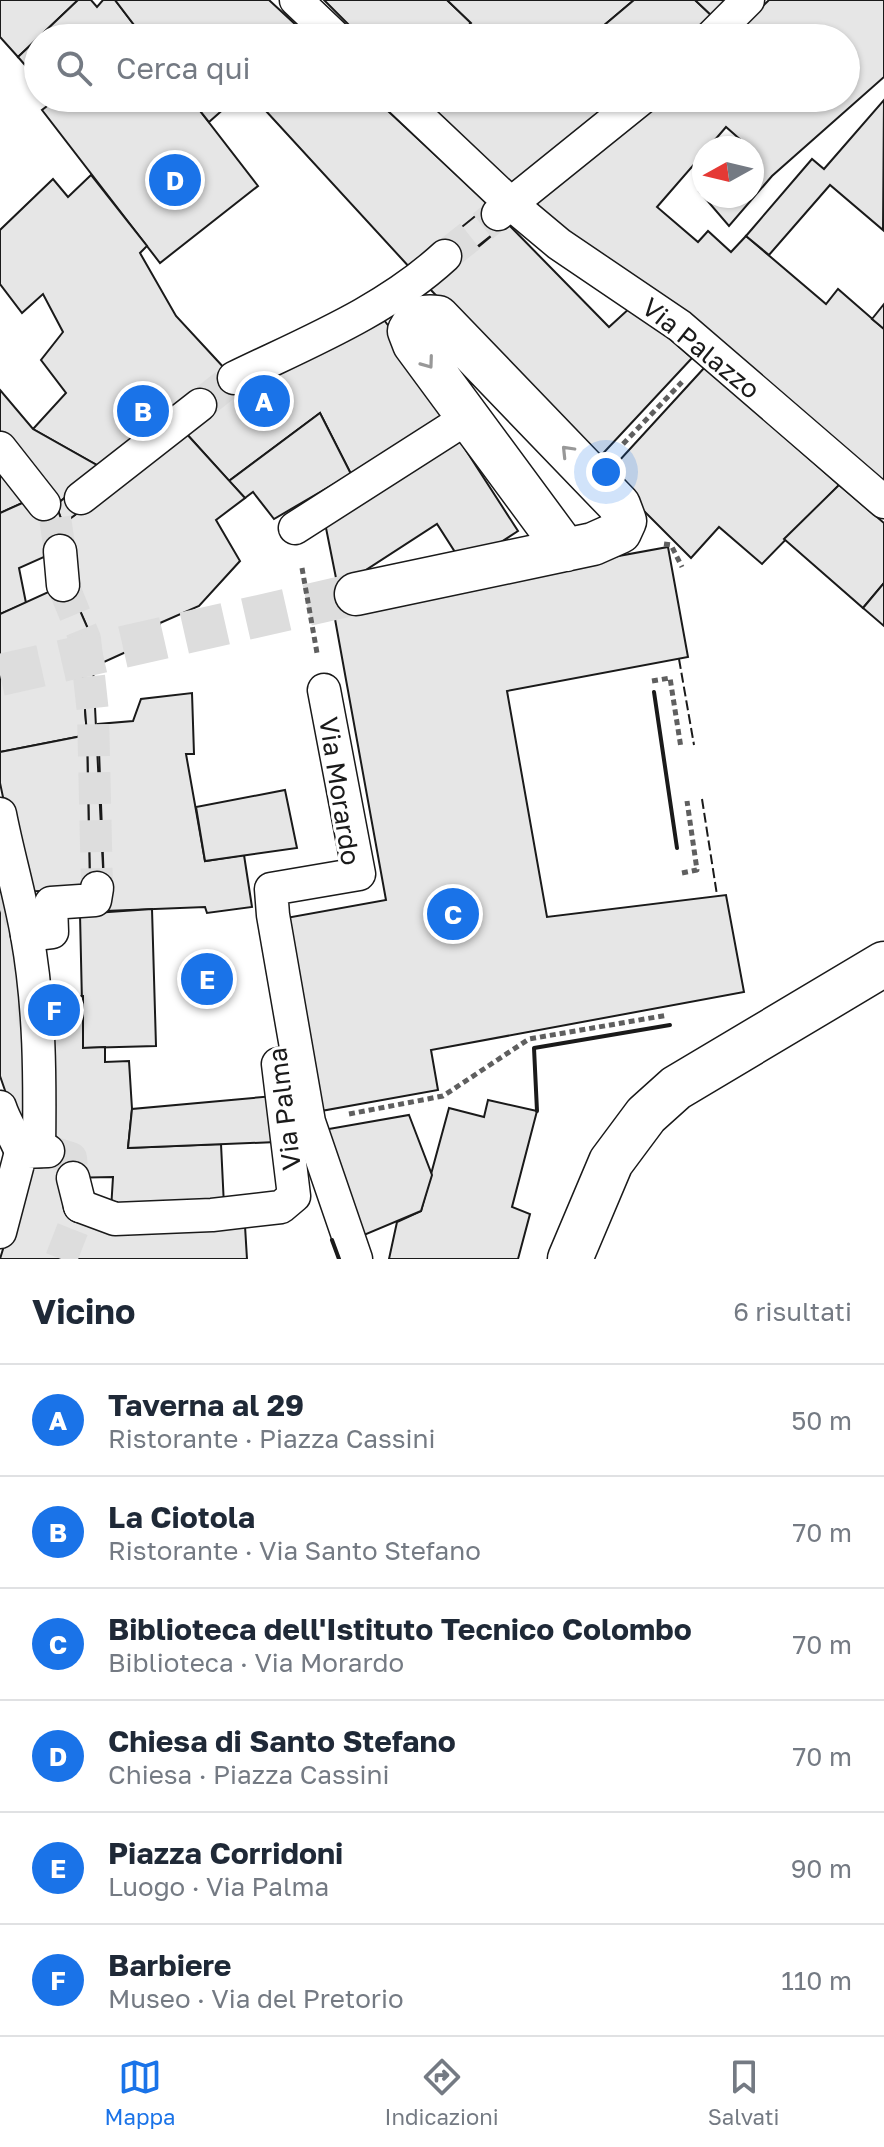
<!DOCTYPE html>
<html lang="it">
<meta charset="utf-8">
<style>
:root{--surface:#fff;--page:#f2f2f3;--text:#1f2937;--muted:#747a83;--line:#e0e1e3;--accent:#1a73e8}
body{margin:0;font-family:"Golos Text",sans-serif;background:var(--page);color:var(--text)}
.compass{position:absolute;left:692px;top:136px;width:72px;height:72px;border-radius:50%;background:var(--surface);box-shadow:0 2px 6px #0004;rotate:262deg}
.you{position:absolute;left:606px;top:472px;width:28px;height:28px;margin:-20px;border:6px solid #fff;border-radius:50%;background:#1a73e8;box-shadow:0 0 0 12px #1a73e833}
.badge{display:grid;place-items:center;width:52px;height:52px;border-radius:50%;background:var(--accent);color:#fff;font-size:26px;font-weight:700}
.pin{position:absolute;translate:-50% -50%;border:4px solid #fff;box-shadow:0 2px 8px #0006}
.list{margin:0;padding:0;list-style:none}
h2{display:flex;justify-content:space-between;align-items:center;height:104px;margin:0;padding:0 32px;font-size:34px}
h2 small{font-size:26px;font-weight:400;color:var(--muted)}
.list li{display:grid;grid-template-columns:52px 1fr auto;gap:24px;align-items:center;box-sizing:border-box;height:112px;padding:0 32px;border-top:2px solid var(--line)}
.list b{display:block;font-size:30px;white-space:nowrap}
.list p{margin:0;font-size:26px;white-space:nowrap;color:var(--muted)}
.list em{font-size:26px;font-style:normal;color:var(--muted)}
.icon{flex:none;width:44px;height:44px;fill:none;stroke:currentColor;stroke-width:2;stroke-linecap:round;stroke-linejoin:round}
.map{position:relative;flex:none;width:884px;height:1259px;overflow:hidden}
.search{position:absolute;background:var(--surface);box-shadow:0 2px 6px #0004;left:24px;right:24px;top:24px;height:88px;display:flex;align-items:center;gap:20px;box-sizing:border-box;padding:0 28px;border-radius:44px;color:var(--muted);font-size:30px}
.sheet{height:776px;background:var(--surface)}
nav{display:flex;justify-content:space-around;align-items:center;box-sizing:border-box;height:112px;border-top:2px solid var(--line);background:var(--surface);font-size:22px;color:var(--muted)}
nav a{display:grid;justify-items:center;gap:4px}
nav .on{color:var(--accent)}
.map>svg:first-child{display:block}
.building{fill:#e6e6e6;stroke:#1a1a1a;stroke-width:2}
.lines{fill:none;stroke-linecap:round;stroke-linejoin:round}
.pedestrian-tunnel{stroke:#ddd;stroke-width:32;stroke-dasharray:32 16;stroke-linecap:butt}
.minor-tunnel{stroke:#ddd;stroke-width:42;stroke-dasharray:42 21;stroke-linecap:butt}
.pedestrian-casing{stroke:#1a1a1a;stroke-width:35}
.minor-casing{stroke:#1a1a1a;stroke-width:45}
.secondary-casing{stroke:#1a1a1a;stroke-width:47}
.path{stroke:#5f5f5f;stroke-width:5;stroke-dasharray:6 4;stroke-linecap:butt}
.pedestrian{stroke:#fff;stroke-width:32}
.minor{stroke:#fff;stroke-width:42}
.secondary{stroke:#fff;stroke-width:44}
.fence{stroke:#1a1a1a;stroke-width:2;stroke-dasharray:10 4;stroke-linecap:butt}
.wall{stroke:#1a1a1a;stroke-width:4}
.oneway{stroke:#989898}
.labels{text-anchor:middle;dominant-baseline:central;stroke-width:6;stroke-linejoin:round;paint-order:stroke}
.street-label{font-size:26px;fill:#1a1a1a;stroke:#fff}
</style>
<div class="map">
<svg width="884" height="1259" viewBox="0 0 884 1259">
<rect width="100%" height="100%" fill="#fff"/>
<g class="building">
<path d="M0,0H78L18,57L0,37Z"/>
<path d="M78,0H91L97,7L103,0H115L144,38H38V80L18,57Z"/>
<path d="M115,0H269L310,38H144Z"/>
<path d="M324,0H447L471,23L456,38H362Z"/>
<path d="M447,0H634L589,38H456L471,23Z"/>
<path d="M634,0H695L712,16L689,38H589Z"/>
<path d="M695,0H728L712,16Z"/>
<path d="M769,0H884V77L772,176L729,226L699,191L704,185V196H752V148H736L742,141L726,127L708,148H704V153L657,207L698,242L708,231L731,252L746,236L826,304L838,289L884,329V485L528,205L663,98H846V38H730Z"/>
<path d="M53,98H190L258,186L160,263L42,110L55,100Z"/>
<path d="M190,98H236L209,122Z"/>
<path d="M254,98H374L489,205L412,270Z"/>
<path d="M421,98H624L511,188Z"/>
<path d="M884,100L883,230L830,185L769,255L746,236L812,159L824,169Z"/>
<path d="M91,175L147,246L140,253L176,316L226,370L102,468L33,429L66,393L41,360L63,332L43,294L22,313L0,284V230L53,179L68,197Z"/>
<path d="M489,205L507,223L454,265L437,247Z"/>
<path d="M507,223L609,327L632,306L692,358L595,462L429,288Z"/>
<path d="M884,304V329L872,319Z"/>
<path d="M384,320L456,414L351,474L320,413L229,481L184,431L241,387Z"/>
<path d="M705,367L839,485L762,564L719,527L691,558L607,474Z"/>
<path d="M226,370L241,387L207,413L194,397Z"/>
<path d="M0,390L33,429L102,468L56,505L0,435Z"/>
<path d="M320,413L351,474L274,519L253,492L245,498L229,481Z"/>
<path d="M184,431L245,498L216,520L240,561L199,606L160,623L159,637L93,667L92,638L74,598L82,594L65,549L63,524Z"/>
<path d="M458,438L518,531L464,566L437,524L338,588L325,523Z"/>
<path d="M0,460L29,500L0,513Z"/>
<path d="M839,485L884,523V583L863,608L784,539Z"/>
<path d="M75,489L87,506L63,524L56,505Z"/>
<path d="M29,500L48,525L53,553L19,568L26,603L0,614V513Z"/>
<path d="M56,505L63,524L65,549L53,553L48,525L39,513Z"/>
<path d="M668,547L688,657L507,691L547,917L726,895L744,992L431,1050L438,1090L321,1111L286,918L386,900L333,608Z"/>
<path d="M68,583L92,638L93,667L82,671L87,735L0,752V614Z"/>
<path d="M884,583V626L863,608Z"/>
<path d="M93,667L104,887L90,888L87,735L82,671Z"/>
<path d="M192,693L194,754H186L205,861L244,855L252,907L207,913L205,907L105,911L98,724L133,721L141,699Z"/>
<path d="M87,735L90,888L23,892L0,783V752Z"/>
<path d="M285,790L297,848L205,861L196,807Z"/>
<path d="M0,848L18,936L32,1131L17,1125L0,1076Z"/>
<path d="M152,909L156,1046L83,1048L80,914Z"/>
<path d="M83,996V1048L105,1047V1062L129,1061L132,1109L128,1148L221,1144L224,1206L111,1210L113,1177L64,1178L63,1160L48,1159L45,1000Z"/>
<path d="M274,1096L276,1142L128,1148L132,1109Z"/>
<path d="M488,1100L537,1111L512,1207L530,1214L518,1259H389L397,1222L421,1211L449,1108L484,1117Z"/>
<path d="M409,1115L432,1175L421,1211L364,1235L323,1130Z"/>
<path d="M30,1160H63L68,1215L245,1226L247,1259H0Z"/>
</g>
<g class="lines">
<g class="pedestrian-tunnel">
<path d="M445,256L498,214"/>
<path d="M200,405L234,378"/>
<path d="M55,518L60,551"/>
<path d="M63,585L85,639L93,713L97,888"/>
<path d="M0,910L12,906"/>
<path d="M48,1151L71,1158L73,1178"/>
<path d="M61,1259L77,1218"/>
</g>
<path class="minor-tunnel" d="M0,675L356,594"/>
<g class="pedestrian-casing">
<g id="pedestrian">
<path d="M296,0L336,38"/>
<path d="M710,38L748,0"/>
<path d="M399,98L510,203L559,244L680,326L884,502"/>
<path d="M498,214L642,98"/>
<path d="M234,378C308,342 384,312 445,256"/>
<path d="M0,448L44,504"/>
<path d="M81,498L200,405"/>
<path d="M295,528L453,427"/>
<path d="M60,551L63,585"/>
<path d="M324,690L359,874L271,889L273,915L309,1122L356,1259"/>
<path d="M0,814C8,855 20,895 27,935C40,1007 40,1078 39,1151"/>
<path d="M27,935L52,932L51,903L95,900L97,888"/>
<path d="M0,1107C5,1123 15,1136 21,1152"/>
<path d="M73,1178L80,1206"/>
<path d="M80,1206L115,1219L212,1215L281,1207L294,1196L278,1064"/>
<path d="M0,1232L21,1152L48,1151"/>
</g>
</g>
<g class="minor-casing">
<path id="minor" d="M356,594L593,544L620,532L625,521L619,505L438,317C423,315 416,317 409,331L414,344L566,550"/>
</g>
<g class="secondary-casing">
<path id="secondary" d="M570,1259L611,1162L646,1115L676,1088L884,964"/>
</g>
<g class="path">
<path d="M623,444L682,382"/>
<path d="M664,544L671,545L682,567"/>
<path d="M302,568L317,653"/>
<path d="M652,681L670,678L681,748"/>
<path d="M682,873L697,870L687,801"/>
<path d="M349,1114L443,1096L529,1039L668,1015"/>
</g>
<use href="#pedestrian" class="pedestrian"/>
<use href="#minor" class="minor"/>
<use href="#secondary" class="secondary"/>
<g class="fence">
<path d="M679,659L694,745"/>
<path d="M702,799L717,895"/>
</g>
<g class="wall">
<path d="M654,692L677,848"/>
<path d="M537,1111L534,1048L670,1025"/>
<path d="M332,1240L339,1259"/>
</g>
</g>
<defs><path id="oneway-chevron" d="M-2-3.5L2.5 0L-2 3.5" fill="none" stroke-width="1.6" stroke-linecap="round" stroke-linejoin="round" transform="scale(2)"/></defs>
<g class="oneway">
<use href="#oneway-chevron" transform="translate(428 363) rotate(54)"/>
<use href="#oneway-chevron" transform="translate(567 451) rotate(-134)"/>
</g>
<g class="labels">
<g class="street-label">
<text transform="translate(701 348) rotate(39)">Via Palazzo</text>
<text transform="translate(340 791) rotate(81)">Via Morardo</text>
<text transform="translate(284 1109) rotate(-97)">Via Palma</text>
</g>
</g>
</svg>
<svg class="compass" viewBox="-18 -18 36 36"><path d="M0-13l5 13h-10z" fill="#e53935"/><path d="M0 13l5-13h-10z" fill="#747a83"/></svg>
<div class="you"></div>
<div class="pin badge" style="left:264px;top:401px">A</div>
<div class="pin badge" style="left:143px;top:411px">B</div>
<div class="pin badge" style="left:453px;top:914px">C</div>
<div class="pin badge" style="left:175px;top:180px">D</div>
<div class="pin badge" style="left:207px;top:979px">E</div>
<div class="pin badge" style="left:54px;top:1010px">F</div>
<div class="search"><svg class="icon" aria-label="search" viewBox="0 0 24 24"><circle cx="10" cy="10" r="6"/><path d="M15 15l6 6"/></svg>Cerca qui</div>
</div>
<section class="sheet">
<h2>Vicino<small>6 risultati</small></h2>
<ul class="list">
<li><span class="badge">A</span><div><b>Taverna al 29</b><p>Ristorante · Piazza Cassini</p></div><em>50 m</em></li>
<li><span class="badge">B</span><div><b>La Ciotola</b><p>Ristorante · Via Santo Stefano</p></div><em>70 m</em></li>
<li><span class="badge">C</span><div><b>Biblioteca dell'Istituto Tecnico Colombo</b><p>Biblioteca · Via Morardo</p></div><em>70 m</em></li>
<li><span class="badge">D</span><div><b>Chiesa di Santo Stefano</b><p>Chiesa · Piazza Cassini</p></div><em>70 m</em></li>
<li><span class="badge">E</span><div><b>Piazza Corridoni</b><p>Luogo · Via Palma</p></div><em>90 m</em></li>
<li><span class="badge">F</span><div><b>Barbiere</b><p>Museo · Via del Pretorio</p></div><em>110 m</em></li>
</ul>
</section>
<nav>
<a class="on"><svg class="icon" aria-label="map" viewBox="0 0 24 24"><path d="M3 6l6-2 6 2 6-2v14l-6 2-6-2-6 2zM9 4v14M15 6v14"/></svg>Mappa</a>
<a><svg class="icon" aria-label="directions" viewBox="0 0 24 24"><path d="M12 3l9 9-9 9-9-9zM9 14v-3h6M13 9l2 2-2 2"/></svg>Indicazioni</a>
<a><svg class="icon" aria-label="saved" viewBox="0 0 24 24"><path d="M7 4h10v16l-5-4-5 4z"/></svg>Salvati</a>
</nav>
